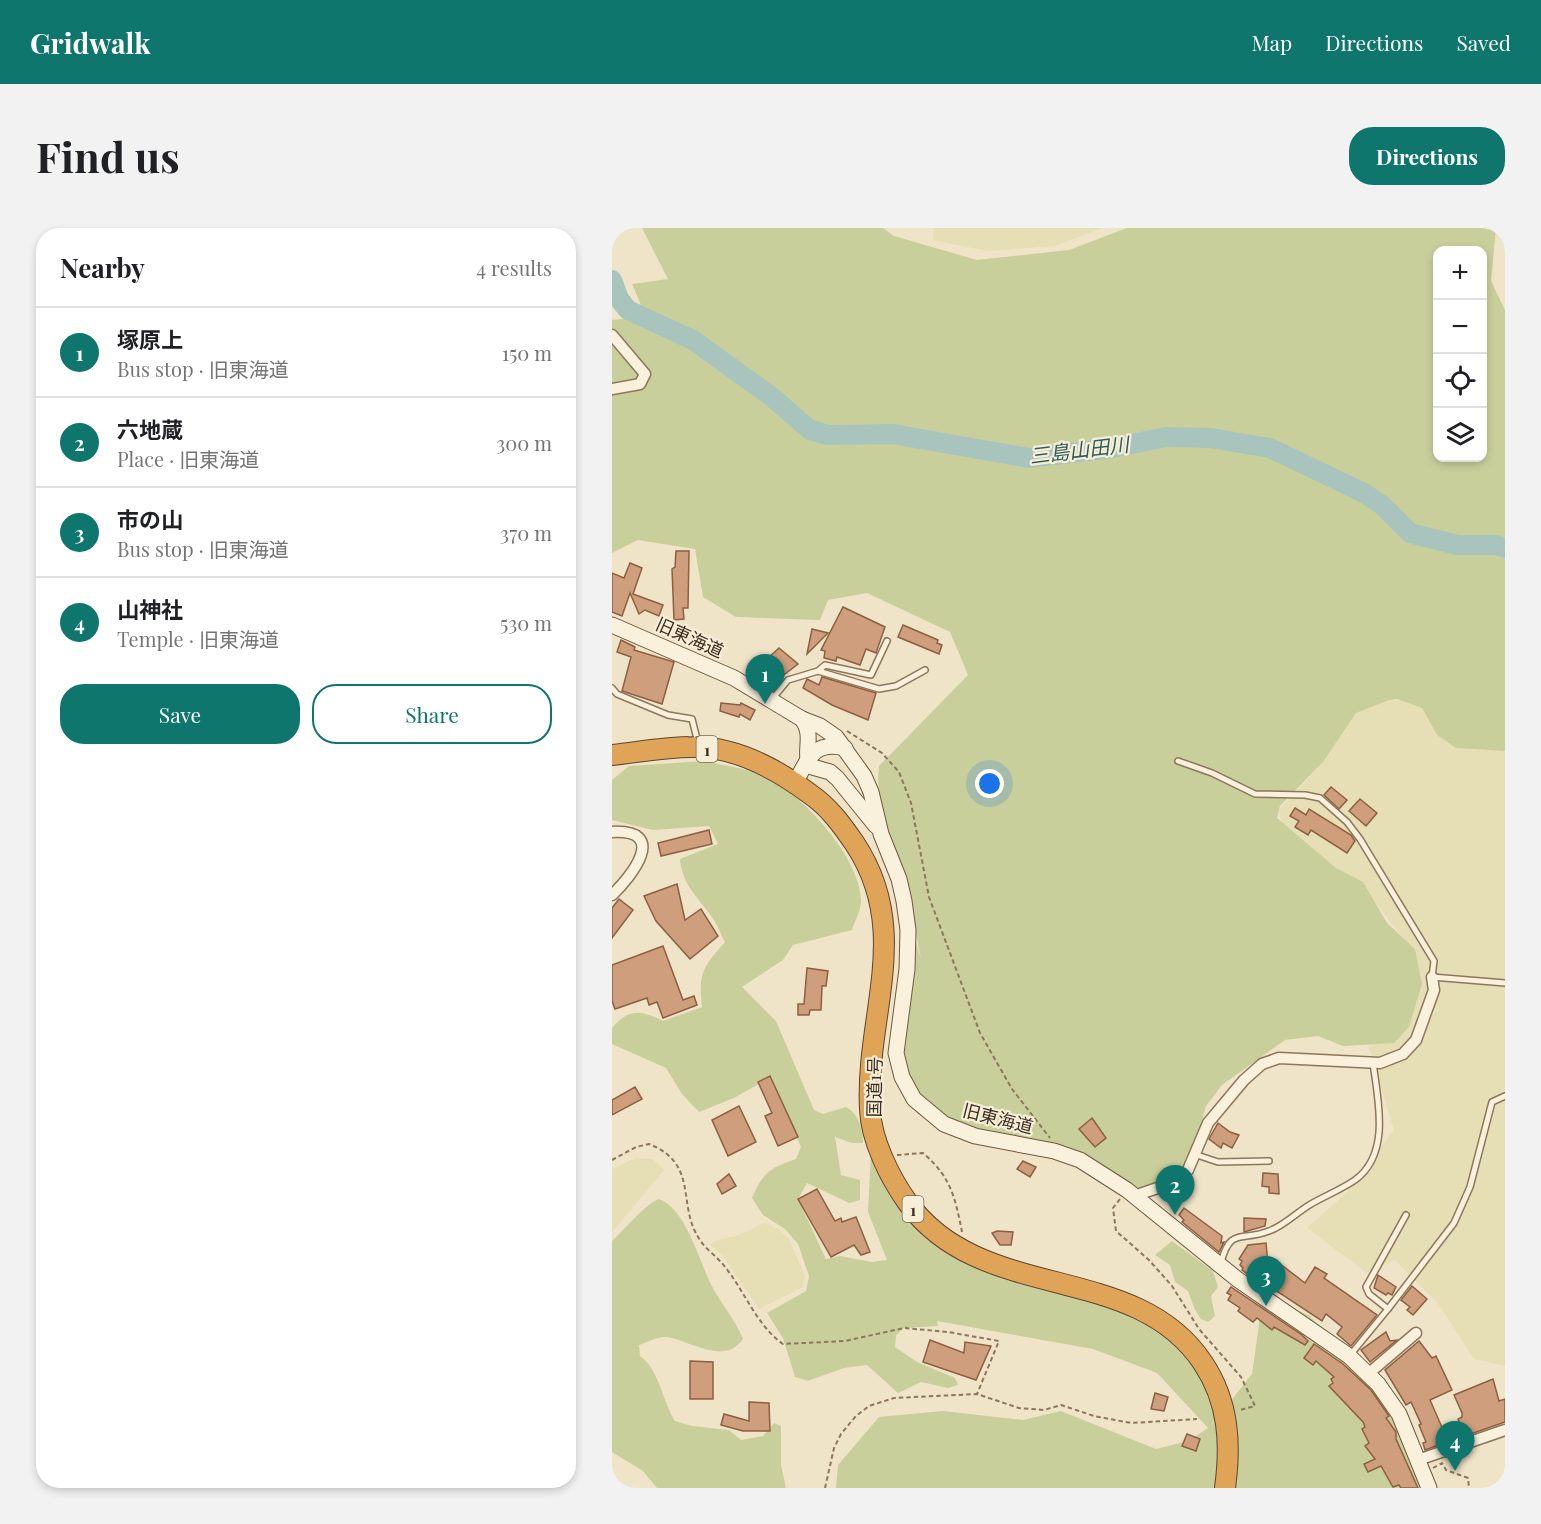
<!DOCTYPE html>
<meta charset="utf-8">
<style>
:root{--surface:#fff;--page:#f2f2f2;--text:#202124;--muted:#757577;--line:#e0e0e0;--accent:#0f766e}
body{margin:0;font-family:"Playfair Display","Noto Sans JP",serif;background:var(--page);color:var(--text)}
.controls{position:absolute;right:18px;top:18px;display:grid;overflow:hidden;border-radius:12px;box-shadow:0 3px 9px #0003}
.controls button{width:54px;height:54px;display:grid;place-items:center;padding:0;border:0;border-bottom:2px solid var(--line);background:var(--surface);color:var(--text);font:30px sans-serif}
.you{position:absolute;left:378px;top:556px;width:21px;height:21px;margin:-15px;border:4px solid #fff;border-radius:50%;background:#1a73e8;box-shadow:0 0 0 9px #1a73e833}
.badge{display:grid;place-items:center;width:39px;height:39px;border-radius:50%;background:var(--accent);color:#fff;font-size:20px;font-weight:700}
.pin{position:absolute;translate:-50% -50px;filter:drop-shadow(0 2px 3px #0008)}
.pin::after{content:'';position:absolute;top:32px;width:21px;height:18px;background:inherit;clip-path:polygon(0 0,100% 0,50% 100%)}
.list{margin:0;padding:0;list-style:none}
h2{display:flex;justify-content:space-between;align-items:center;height:78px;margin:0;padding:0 24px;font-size:26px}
h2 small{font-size:20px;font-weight:400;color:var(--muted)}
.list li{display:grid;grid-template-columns:39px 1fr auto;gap:18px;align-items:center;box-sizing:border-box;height:90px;padding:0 24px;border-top:2px solid var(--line)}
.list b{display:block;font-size:22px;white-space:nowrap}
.list p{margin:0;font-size:20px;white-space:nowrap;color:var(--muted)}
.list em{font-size:20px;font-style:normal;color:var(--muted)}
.actions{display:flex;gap:12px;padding:18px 24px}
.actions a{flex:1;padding:14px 0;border:2px solid var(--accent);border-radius:24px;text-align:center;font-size:21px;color:var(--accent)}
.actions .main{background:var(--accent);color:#fff}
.icon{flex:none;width:33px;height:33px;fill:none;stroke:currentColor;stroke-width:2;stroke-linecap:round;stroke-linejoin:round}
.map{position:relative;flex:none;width:893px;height:1260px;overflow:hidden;border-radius:24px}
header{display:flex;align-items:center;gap:36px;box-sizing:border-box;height:84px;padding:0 30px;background:var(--accent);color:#fff}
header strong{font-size:28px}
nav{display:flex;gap:33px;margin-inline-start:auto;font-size:21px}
.intro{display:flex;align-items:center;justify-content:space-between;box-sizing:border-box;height:144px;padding:0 36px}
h1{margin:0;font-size:42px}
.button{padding:15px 27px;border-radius:24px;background:var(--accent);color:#fff;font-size:21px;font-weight:700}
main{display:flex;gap:36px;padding:0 36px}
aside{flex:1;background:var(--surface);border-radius:24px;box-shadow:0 3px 9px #0003}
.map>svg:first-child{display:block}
.farmland{fill:#e6deb5}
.green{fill:#c9cf9b;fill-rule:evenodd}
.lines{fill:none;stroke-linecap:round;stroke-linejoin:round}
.river{stroke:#a9c4bc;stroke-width:20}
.building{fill:#cf9f7d;stroke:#8d5f41;stroke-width:1.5}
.lane-casing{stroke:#8d765c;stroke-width:8}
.street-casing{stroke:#8d765c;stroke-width:13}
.secondary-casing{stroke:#6f573f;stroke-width:17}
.highway-casing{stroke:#5b4430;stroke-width:22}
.path{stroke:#8d765c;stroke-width:2;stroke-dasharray:4.5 3;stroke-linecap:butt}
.lane{stroke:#faf1dc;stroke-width:5}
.street{stroke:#faf1dc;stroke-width:10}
.secondary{stroke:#faf1dc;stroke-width:15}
.highway{stroke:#e0a458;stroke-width:20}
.path-bridge{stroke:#8d765c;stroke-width:2;stroke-dasharray:4.5 3;stroke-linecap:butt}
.labels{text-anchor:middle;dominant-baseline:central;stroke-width:4.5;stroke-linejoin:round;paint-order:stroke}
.shield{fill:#f7eed8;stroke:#756857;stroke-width:1.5}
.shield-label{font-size:16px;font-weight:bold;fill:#3d2e20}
.street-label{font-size:18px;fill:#3d2e20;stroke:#f7eed8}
.water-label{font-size:20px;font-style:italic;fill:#2f5d5a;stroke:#f7eed8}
</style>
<header>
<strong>Gridwalk</strong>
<nav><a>Map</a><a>Directions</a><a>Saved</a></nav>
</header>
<div class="intro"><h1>Find us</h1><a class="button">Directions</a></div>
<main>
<aside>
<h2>Nearby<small>4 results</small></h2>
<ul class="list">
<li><span class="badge">1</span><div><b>塚原上</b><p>Bus stop · 旧東海道</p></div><em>150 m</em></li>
<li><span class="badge">2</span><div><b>六地蔵</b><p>Place · 旧東海道</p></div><em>300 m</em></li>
<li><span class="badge">3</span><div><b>市の山</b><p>Bus stop · 旧東海道</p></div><em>370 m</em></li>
<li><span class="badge">4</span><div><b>山神社</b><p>Temple · 旧東海道</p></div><em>530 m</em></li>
</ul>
<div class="actions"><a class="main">Save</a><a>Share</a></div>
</aside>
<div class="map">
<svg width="893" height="1260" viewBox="0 0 893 1260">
<rect width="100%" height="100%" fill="#f0e4c8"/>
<g class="farmland">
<path d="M322,0H491L442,18L375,23L321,12Z"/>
<path d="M777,472H807L893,523V1138L862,1131L826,1075L783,1032L755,1045L695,1000L734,965L782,902L756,817L785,813L804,726L763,674L672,607L667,582L706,540L744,485Z"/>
<path d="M24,930L41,931L52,942L0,1004V941Z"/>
<path d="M152,995L166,1001L177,1011L193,1048L191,1059L147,1081L111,1028L98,1017L102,1013L130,1006Z"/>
</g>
<g class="green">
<path d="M30,0H271L282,8L365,32L457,22L515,0H884L879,53L893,82V523L844,520L825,507L810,480L785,471L777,472L744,485L711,534L668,578L665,590L724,640L751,654L775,695L803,721L810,756L797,799L782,815L731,818L706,808L673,812L610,857L594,878L576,942L545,955L515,962L453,927L398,915L326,886L301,858L288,807L298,693L309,731C304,707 300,683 293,659C283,620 262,580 267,538L356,447L338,404L255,365L216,372L208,392L124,389L91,369L83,321L26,312L0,325V92L10,91L29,77L20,56L56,51ZM825,22H870V230H825Z"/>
<path d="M92,533C108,537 126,539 142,544C183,557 247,626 249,671C250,680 243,693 240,702L181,717L171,732L130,759L164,793L202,882L211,886L234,879C247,886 251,901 251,915H240L223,909L229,947L248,952V972L237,975L195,955L186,971L214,1031L228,1028L260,1034L275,1032L256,984L259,923L314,1002L528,1081L582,1123L610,1179L598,1199L640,1146L648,1089L672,1076L698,1088L769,1167L792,1201L810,1260H224L226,1237L267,1189L331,1183L411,1192L449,1183L544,1221L576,1213L596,1200L545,1145L481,1121L325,1093L326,1098L292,1100L284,1107L283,1119L305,1134L343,1150L346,1157L336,1160L309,1154L286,1165L255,1137L232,1140L196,1153L183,1149L171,1110L155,1085L194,1063L197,1048L186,1016L173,1001L151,987L140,970C151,944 158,940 184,931L189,919L159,849L122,870L87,884L70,866L54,840L0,816V800C17,780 29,782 51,793L90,779C86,745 91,739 113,714C109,707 106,698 102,692C88,671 70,658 68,631L106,616L97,598L41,602L0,592V552L17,538Z"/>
<path d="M47,971C76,982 87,1036 102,1062C111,1078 124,1093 131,1111C112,1138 79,1113 55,1109C47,1108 35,1114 27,1117L28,1128C47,1141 50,1172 63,1193L80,1198L117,1202L129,1212L151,1208L162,1195L169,1198V1237L174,1260H45L31,1243L0,1224V1013C12,1002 34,975 47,971Z"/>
<path d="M560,1013L601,1043L606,1059L599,1068L603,1088L596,1094L589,1091L583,1082L576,1063L563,1054L558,1037L543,1027Z"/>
</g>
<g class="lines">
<path class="river" d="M0,52L7,71L16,82L81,112L160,169L198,202L216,207L281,206L417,230L500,220L554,209L599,210L658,220L752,265L770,277L798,305L846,317H884L893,320"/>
</g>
<g class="building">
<path d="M64,323H77L76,380H71L72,391L62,392L60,341L63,339Z"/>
<path d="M18,335L30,340L21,366L51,377L47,388L33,382L27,386L18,365L10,388L0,384V345L12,350Z"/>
<path d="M231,379L273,399L264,425L254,421L248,437L225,429L224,433L212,430L213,423L209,422Z"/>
<path d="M291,397L326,412L325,415L330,417L327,426L286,409Z"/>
<path d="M200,401L216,405L195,426Z"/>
<path d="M9,412L23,419L22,422L62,434L50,476L10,463L19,429L5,424Z"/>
<path d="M167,420L186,436L160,456L151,447L154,444L152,441L159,434L156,430Z"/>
<path d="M210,449L264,465L256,492L220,477L191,460L195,451L207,457Z"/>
<path d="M109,475L128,477L129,475L143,482L138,492L128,486L127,489L108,483Z"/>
<path d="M719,559L735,572L727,581L712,567Z"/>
<path d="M748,571L765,585L754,598L737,583Z"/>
<path d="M683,580L694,587L697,581L739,607L743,613L735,625L699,602L696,607L683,599L687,593L678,588Z"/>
<path d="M97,602L100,616L49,628L46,615Z"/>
<path d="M65,656L73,692L89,681L106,708L78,731L44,693L32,668Z"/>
<path d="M7,671L21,682L0,710V680Z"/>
<path d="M51,718L71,772L82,768L85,777L51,790L45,774L37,777L35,770L3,781L0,773V737Z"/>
<path d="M195,740L216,743L214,758H210L209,782H198L197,787H186V776H192Z"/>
<path d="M158,848L186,909L166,918L153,888L160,885L146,854Z"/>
<path d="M23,859L30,871L0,887V872Z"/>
<path d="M127,878L144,914L116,928L100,892Z"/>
<path d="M480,890L494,910L483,919L467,901Z"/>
<path d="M606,895L618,904L627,907L620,920L611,915L609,920L597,911Z"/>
<path d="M411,933L424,939L418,949L405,941Z"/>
<path d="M651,945L666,946L667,966L657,965V959L650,958Z"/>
<path d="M117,946L124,958L110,966L105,956Z"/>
<path d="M205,961L223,993L229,990L230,994L244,989L258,1024L249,1027L242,1017L219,1029L186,971Z"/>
<path d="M572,980L610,1008L609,1015L612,1014L607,1024L570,994L572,992L567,987Z"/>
<path d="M632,990L654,991L653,998L632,1004Z"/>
<path d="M385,1003L401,1004L399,1017H388L380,1005Z"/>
<path d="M654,1015L656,1036L663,1032L693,1055L703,1039L715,1046L712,1050L765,1087L739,1118L725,1106L730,1099L714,1086L710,1093L663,1062L665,1060L652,1049L650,1052L643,1047L638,1048L630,1042L631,1040L628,1037L630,1033L627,1031L636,1017Z"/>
<path d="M766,1047L784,1059L780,1067L776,1065L774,1067L762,1060Z"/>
<path d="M800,1058L815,1071L801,1087L795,1082L798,1079L789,1072Z"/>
<path d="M619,1059L690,1107L696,1113L693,1117L662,1099L660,1102L645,1090L641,1094L626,1083L628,1080L616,1072L619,1067L615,1065Z"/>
<path d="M774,1104L778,1113L785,1112L758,1134L749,1122Z"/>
<path d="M318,1112L352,1125L353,1114L379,1118L364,1152L311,1134Z"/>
<path d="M807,1113L820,1130L824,1128L840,1162L818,1172L832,1204L826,1206L829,1212L824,1218L813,1222L811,1215L814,1214L807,1197L809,1196L799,1174L794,1177L773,1142Z"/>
<path d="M702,1116L731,1136L759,1162L777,1188L774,1190L784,1204V1211L806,1260H789L787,1257L781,1259L769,1238L756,1244L752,1236L763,1231L753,1218L757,1215L750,1201L753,1199L751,1194L717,1158L721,1155L719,1151L722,1149L704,1133L701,1137L692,1130Z"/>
<path d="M78,1133L101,1134V1171H78Z"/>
<path d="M881,1151L887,1173L893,1171V1194L853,1208L846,1191L850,1189V1185L842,1167Z"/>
<path d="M543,1165L556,1169L552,1183L539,1181Z"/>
<path d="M137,1174L157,1175L158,1203H131L109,1197L112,1186L137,1193Z"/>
<path d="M575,1206L588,1211L584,1223L570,1218Z"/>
</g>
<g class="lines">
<g class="lane-casing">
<g id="lane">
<path d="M206,443L213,437L259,447L275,413"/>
<path d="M0,460L5,466L56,487L80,491L86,515"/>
<path d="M161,470L176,452L206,443L267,461L284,458L313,442"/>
<path d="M566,533L600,545L643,566L693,567L708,570L735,594L748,611L822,733L820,749L893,755"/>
<path d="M582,926L606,934L657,933"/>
<path d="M794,987L754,1059L757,1066L776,1081L842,995L858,959L880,874L893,868"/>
<path d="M609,1034C619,999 628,1014 657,1003C672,998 685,984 699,976C713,968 730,961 743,952C779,926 766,872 761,835"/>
<path d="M739,1126L776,1081"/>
</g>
</g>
<g class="street-casing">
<g id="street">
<path d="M0,107L33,146L28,156L0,161"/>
<path d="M0,604C57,601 20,648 0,667"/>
<path d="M522,968L566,953L576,942L596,895L632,852L650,836L667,830L768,835L791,826L804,812L822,762L820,749"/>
<path d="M756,1146L804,1105"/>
<path d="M806,1232L893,1202"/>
</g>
</g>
<g class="secondary-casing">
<g id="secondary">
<path d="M0,397L122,450L190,491L208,498L224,509L252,548L259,564L269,606L287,651L292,673L296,702L295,741L284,825L290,849L302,871L332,896L363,908L442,923L468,932L515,962L625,1051L737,1128L766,1156L787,1186L817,1260"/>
<path d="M190,491C202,507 192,521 197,538L218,544L225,550L264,598"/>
<path d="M183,555C196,532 201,512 233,520"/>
</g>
</g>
<g class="highway-casing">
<path id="highway" d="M0,527C28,524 57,518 85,519C125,520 166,542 198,566C217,579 230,597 243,616C301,704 253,787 258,881C259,912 278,950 296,975C370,1077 523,1032 591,1135C617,1174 619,1216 613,1260"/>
</g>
<g class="path">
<path d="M235,503L270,525L287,544L299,575L317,669L368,805L400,861L438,910"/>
<path d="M285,927L311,925C339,949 343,969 350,1004"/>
<path d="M0,932L24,919L37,916C88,936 64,978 88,1012C94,1022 106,1029 113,1039C132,1062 145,1098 171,1116L233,1113L292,1100L336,1104L387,1113L365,1166"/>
<path d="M508,971L501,980L504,1003L537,1032L560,1058L587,1101L629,1149L643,1178L628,1182"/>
<path d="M821,1240L830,1235L834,1242L856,1250L857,1260"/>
<path d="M213,1260L222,1220L229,1206L244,1188L257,1178L282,1170L365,1166L407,1180L432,1182L449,1177L482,1188L519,1195L585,1191"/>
</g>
<use href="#lane" class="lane"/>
<use href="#street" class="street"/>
<use href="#secondary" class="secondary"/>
<use href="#highway" class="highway"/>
<path class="path-bridge" d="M76,509H90"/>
</g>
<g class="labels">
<g class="shield">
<rect x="84.5" y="508" width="21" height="26" rx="4.5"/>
<rect x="290.5" y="968" width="21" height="26" rx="4.5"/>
</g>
<g class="shield-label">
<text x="95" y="521">1</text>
<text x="301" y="981">1</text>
</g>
<g class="street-label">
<text transform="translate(78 409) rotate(24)">旧東海道</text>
<text transform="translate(262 859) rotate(-89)">国道1号</text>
<text transform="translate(386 890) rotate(14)">旧東海道</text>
</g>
<g class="water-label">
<text transform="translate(467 221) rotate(-7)">三島山田川</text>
</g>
</g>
</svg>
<div class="controls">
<button>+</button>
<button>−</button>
<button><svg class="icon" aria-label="locate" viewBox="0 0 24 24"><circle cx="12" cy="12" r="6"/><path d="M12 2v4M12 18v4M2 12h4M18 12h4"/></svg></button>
<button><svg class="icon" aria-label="layers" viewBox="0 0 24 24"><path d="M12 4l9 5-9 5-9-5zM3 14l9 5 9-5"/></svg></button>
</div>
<div class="you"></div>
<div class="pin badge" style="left:153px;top:476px">1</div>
<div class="pin badge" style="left:563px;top:987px">2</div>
<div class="pin badge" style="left:654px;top:1078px">3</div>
<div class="pin badge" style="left:843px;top:1243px">4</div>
</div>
</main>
